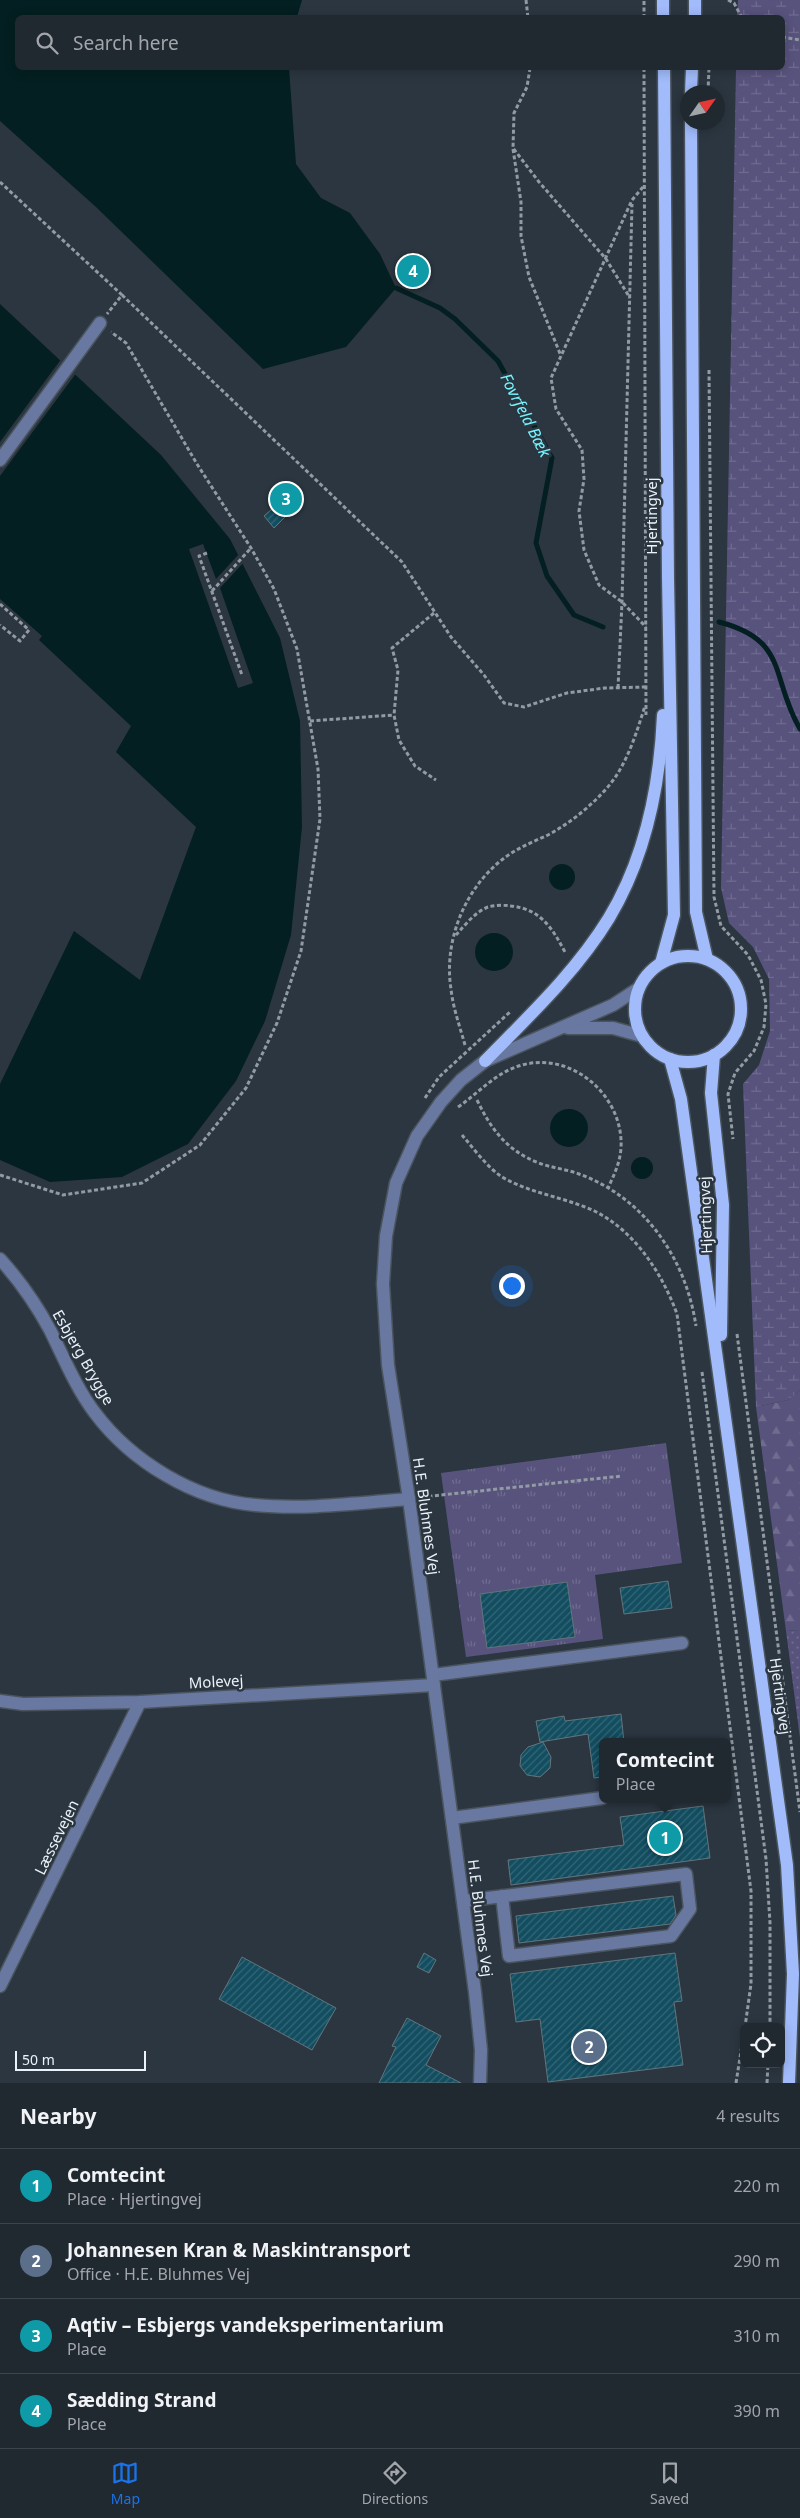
<!DOCTYPE html>
<meta charset="utf-8">
<style>
:root{--surface:#202830;--page:#283038;--text:#f1f3f6;--muted:#a2a6ab;--line:#3d444c;--accent:#1a73e8}
body{margin:0;font-family:"Noto Sans",sans-serif;background:var(--page);color:var(--text)}
.controls{position:absolute;right:15px;bottom:15px;display:grid;overflow:hidden;border-radius:8px;box-shadow:0 2px 12px #0003}
.controls button{width:45px;height:45px;display:grid;place-items:center;padding:0;border:0;border-bottom:1px solid var(--line);background:var(--surface);color:var(--text);font:25px sans-serif}
.compass{position:absolute;left:680px;top:85px;width:45px;height:45px;border-radius:50%;background:var(--surface);box-shadow:0 2px 12px #0003;rotate:56deg}
.scale{position:absolute;left:15px;bottom:12px;width:131px;box-sizing:border-box;padding-left:5px;border:2px solid #ebf2f9;border-top:0;font-size:14px;line-height:18px;white-space:nowrap;color:#ebf2f9;-webkit-text-stroke:4px #2b3640;paint-order:stroke}
.you{position:absolute;left:511px;top:1285px;width:18px;height:18px;margin:-12px;border:4px solid #fff;border-radius:50%;background:#1a73e8;box-shadow:0 0 0 8px #1a73e833}
.badge{display:grid;place-items:center;width:32px;height:32px;border-radius:50%;background:var(--accent);color:#fff;font-size:16px;font-weight:700}
.pin{position:absolute;translate:-50% -50%;border:2px solid #fff;box-shadow:0 1px 5px #0006}
.popup{position:absolute;left:599px;top:1738px;width:132px;height:65px;box-sizing:border-box;display:grid;place-content:center;border-radius:8px;background:var(--surface);filter:drop-shadow(0 1px 4px #0005);font-size:16px;white-space:nowrap;color:var(--muted)}
.popup b{font-size:19px;color:var(--text)}
.popup::after{content:'';position:absolute;left:50%;top:100%;margin-left:-10px;border:10px solid transparent;border-top-color:var(--surface)}
.list{margin:0;padding:0;list-style:none}
h2{display:flex;justify-content:space-between;align-items:center;height:65px;margin:0;padding:0 20px;font-size:21px}
h2 small{font-size:16px;font-weight:400;color:var(--muted)}
.list li{display:grid;grid-template-columns:32px 1fr auto;gap:15px;align-items:center;box-sizing:border-box;height:75px;padding:0 20px;border-top:1px solid var(--line)}
.list b{display:block;font-size:19px;white-space:nowrap}
.list p{margin:0;font-size:16px;white-space:nowrap;color:var(--muted)}
.list em{font-size:16px;font-style:normal;color:var(--muted)}
.icon{flex:none;width:28px;height:28px;fill:none;stroke:currentColor;stroke-width:2;stroke-linecap:round;stroke-linejoin:round}
.map{position:relative;flex:none;width:800px;height:2083px;overflow:hidden}
.search{position:absolute;background:var(--surface);box-shadow:0 2px 12px #0003;left:15px;right:15px;top:15px;height:55px;display:flex;align-items:center;gap:12px;box-sizing:border-box;padding:0 18px;border-radius:8px;color:var(--muted);font-size:19px}
.sheet{height:365px;background:var(--surface)}
nav{display:flex;justify-content:space-around;align-items:center;box-sizing:border-box;height:70px;border-top:1px solid var(--line);background:var(--surface);font-size:14px;color:var(--muted)}
nav a{display:grid;justify-items:center;gap:2px}
nav .on{color:var(--accent)}
.map>svg:first-child{display:block}
.grass{fill:url(#grass-tufts)}
.forest{fill:url(#forest-firs)}
.wetland{fill:url(#wetland-marsh)}
.park{fill:url(#park-dots)}
.water{fill:#041f21}
.pier{fill:#2b3640}
.lines{fill:none;stroke-linecap:round;stroke-linejoin:round}
.stream{stroke:#041f21;stroke-width:5}
.building{fill:url(#building-hatch);stroke:#63757c}
.minor-casing{stroke:#4a545e;stroke-width:15}
.major-casing{stroke:#4a545e;stroke-width:15}
.path{stroke:#929ba3;stroke-width:3;stroke-dasharray:4 2.5;stroke-linecap:butt}
.minor{stroke:#6878a0;stroke-width:12}
.major{stroke:#a1bbfb;stroke-width:12}
.labels{text-anchor:middle;dominant-baseline:central;stroke-width:5;stroke-linejoin:round;paint-order:stroke}
.street-label{font-size:15px;fill:#ebf2f9;stroke:#2b3640}
.water-label{font-size:16px;font-style:italic;fill:#77f4fe;stroke:#2b3640}
</style>
<div class="map">
<svg width="800" height="2083" viewBox="0 0 800 2083">
<defs>
<pattern id="grass-tufts" width="24" height="20" patternUnits="userSpaceOnUse" patternTransform="scale(1.25)"><rect width="24" height="20" fill="#58537d"/><path d="M3 7l-1-3M5 7V3M7 7l1-3M15 17l-1-3M17 17v-4M19 17l1-3" fill="none" stroke="#706c90"/></pattern>
<pattern id="forest-firs" width="22" height="20" patternUnits="userSpaceOnUse" patternTransform="scale(1.25)"><rect width="22" height="20" fill="#58537d"/><path d="M5 1l3.5 6h-7zM16 11l3.5 6h-7z" fill="#706c90"/></pattern>
<pattern id="wetland-marsh" width="20" height="14" patternUnits="userSpaceOnUse" patternTransform="scale(1.25)"><rect width="20" height="14" fill="#58537d"/><path d="M1 5h8M5 5V1M11 12h8M15 12V8" fill="none" stroke="#706c90"/></pattern>
<pattern id="park-dots" width="8" height="8" patternUnits="userSpaceOnUse" patternTransform="scale(1.25)"><rect width="8" height="8" fill="#58537d"/><path d="M2 2h.1M6 6h.1" fill="none" stroke="#706c90" stroke-width="1.8" stroke-linecap="round"/></pattern>
<pattern id="building-hatch" width="6" height="6" patternUnits="userSpaceOnUse" patternTransform="scale(1.25)"><rect width="6" height="6" fill="#124d60"/><path d="M-1 1l2-2M0 6l6-6M5 7l2-2" fill="none" stroke="#356778"/></pattern>
</defs>
<rect width="100%" height="100%" fill="#2b3640"/>
<path class="grass" d="M666,1443L682,1563L595,1575L603,1639L466,1657L441,1473Z"/>
<path class="forest" d="M800,1390V1630L786,1631L756,1407L788,1400Z"/>
<path class="wetland" d="M738,0H800V1390L788,1400L756,1407L743,1084L759,1065L770,1031L769,979L753,947L729,923L721,888L736,68H782V18L737,17Z"/>
<path class="park" d="M800,1630V1738L786,1631Z"/>
<g class="water">
<path d="M0,0H302L297,17L18,18V68H289L296,164L321,198L350,213L380,254L396,288L346,347L263,369L96,207L0,121Z"/>
<path d="M0,304L161,455L230,539L280,638L300,721L302,827L291,935L265,1021L236,1081L188,1144L122,1177L50,1182L0,1160V1084L74,931L140,980L196,827L116,752L131,726L39,640L42,636L0,599Z"/>
<circle cx="562" cy="877" r="13"/>
<circle cx="494" cy="952" r="19"/>
<circle cx="569" cy="1128" r="19"/>
<circle cx="642" cy="1168" r="11"/>
</g>
<g class="pier">
<path d="M62,358L77,372L0,476V442Z"/>
<path d="M203,544L216,579L240,553L244,562L220,588L253,683L238,688L189,549Z"/>
</g>
<g class="lines">
<g class="stream">
<path d="M396,288L440,308L455,319L498,361L552,458L536,543L547,576L574,615L603,627"/>
<path d="M719,622C789,640 770,677 800,729"/>
</g>
</g>
<g class="building">
<path d="M289,494L297,505L274,528L264,516Z"/>
<path d="M668,1581L672,1608L624,1614L620,1588Z"/>
<path d="M567,1582L575,1637L487,1648L480,1594Z"/>
<path d="M621,1714L624,1742H602V1777L594,1778L588,1734L540,1742L536,1721L564,1716L565,1721Z"/>
<path d="M543,1742L551,1757L550,1768L540,1777L527,1775L520,1766L521,1755L528,1747Z"/>
<path d="M703,1806L710,1858L511,1885L508,1860L624,1845L620,1817Z"/>
<path d="M673,1896L676,1915L670,1924L519,1943L516,1916Z"/>
<path d="M424,1953L436,1960L429,1973L417,1967Z"/>
<path d="M675,1953L682,2001L674,2002L683,2065L548,2082L540,2019L516,2022L510,1974Z"/>
<path d="M242,1957L336,2008L312,2050L219,1999Z"/>
<path d="M407,2018L441,2036L426,2065L461,2083H379L396,2047L392,2046Z"/>
</g>
<g class="lines">
<g class="minor-casing">
<g id="minor">
<path d="M0,460L100,323"/>
<path d="M568,1028H613L642,1036"/>
<path d="M0,1259C20,1281 36,1304 50,1330C64,1358 76,1388 95,1413C131,1461 194,1500 255,1505C306,1510 358,1503 409,1499"/>
<path d="M433,1675L682,1643"/>
<path d="M0,1701L23,1704L140,1702L434,1685"/>
<path d="M452,1818L602,1798"/>
<path d="M463,1901L686,1874L690,1909L671,1936L509,1956L502,1896"/>
<path d="M0,1986L140,1702"/>
<path d="M480,2083L481,2050L475,1992L409,1499L388,1365L383,1284L386,1236L396,1183L417,1136L441,1102L461,1080L485,1061L613,1005L639,988"/>
</g>
</g>
<g class="major-casing">
<g id="major">
<path d="M663,0V18"/>
<path d="M695,18V0"/>
<path d="M691,92L692,68"/>
<path d="M691,122L696,912L707,959"/>
<circle cx="688" cy="1009" r="53"/>
<path d="M661,963L674,915L668,578L664,68"/>
<path d="M714,1055L711,1093L723,1205L721,1335"/>
<path d="M670,1059L681,1099L787,1865L793,1974L789,2083"/>
<path d="M485,1061C529,1016 576,972 609,918C645,858 660,784 663,715"/>
</g>
</g>
<g class="path">
<path d="M526,0L528,18"/>
<path d="M728,0L734,3L742,18"/>
<path d="M644,18V0"/>
<path d="M782,37L800,40"/>
<path d="M530,68L527,87L514,113L513,148L539,182L606,259L630,298"/>
<path d="M644,68L646,715"/>
<path d="M708,92L709,68"/>
<path d="M513,149L521,202V236L529,277L561,356"/>
<path d="M0,182L122,295L107,314"/>
<path d="M643,187L632,200L551,378L556,409L582,450L584,479L579,511L584,550L599,585L622,602L646,627"/>
<path d="M122,295L402,562L451,637L484,675L504,703L524,707L567,693L605,688L647,687"/>
<path d="M709,370L714,897L721,926L748,955L761,980L766,1004L764,1027L754,1051L735,1073L728,1094L733,1139"/>
<path d="M207,553L199,556L242,675"/>
<path d="M212,591L251,548"/>
<path d="M0,604L29,630L20,641L0,625"/>
<path d="M434,613L392,648L398,670L394,715L399,740L415,766L436,780"/>
<path d="M618,688L622,602L632,204"/>
<path d="M310,721L394,715"/>
<path d="M456,935C465,925 475,912 488,907C495,905 504,905 511,906C541,909 553,929 566,954"/>
<path d="M465,1045C460,1027 453,1008 451,989C443,939 467,882 510,854C522,846 535,841 548,835C570,823 590,807 607,788C627,765 636,734 645,706"/>
<path d="M425,1098L439,1077L511,1011"/>
<path d="M477,1100C491,1129 507,1151 539,1163C552,1168 566,1169 579,1174C645,1198 686,1259 696,1326"/>
<path d="M458,1107C480,1092 496,1072 522,1065C573,1051 624,1097 621,1148C620,1163 614,1175 608,1188"/>
<path d="M462,1135C474,1149 487,1167 502,1177C528,1192 557,1196 585,1207C630,1224 661,1270 677,1314L751,1891V1984L745,2027"/>
<path d="M0,1175L63,1195L142,1183L200,1145L246,1088L277,1023L301,951L320,819L318,769L297,649L274,589L251,548L197,464L126,343L111,332"/>
<path d="M737,1334L800,1812"/>
<path d="M702,1372L766,1859L770,1923V2027"/>
<path d="M422,1497L622,1476"/>
<path d="M736,2083L744,2032"/>
<path d="M767,2083L768,2064"/>
</g>
<use href="#minor" class="minor"/>
<use href="#major" class="major"/>
</g>
<g class="labels">
<g class="street-label">
<text transform="translate(651 516) rotate(-90)">Hjertingvej</text>
<text transform="translate(705 1215) rotate(-92)">Hjertingvej</text>
<text transform="translate(84 1357) rotate(60)">Esbjerg Brygge</text>
<text transform="translate(427 1516) rotate(82)">H.E. Bluhmes Vej</text>
<text transform="translate(216 1681) rotate(-3)">Molevej</text>
<text transform="translate(781 1696) rotate(82)">Hjertingvej</text>
<text transform="translate(56 1837) rotate(-64)">Læssevejen</text>
<text transform="translate(481 1918) rotate(83)">H.E. Bluhmes Vej</text>
</g>
<g class="water-label">
<text transform="translate(526 415) rotate(63)">Fovrfeld Bæk</text>
</g>
</g>
</svg>
<div class="controls">
<button><svg class="icon" aria-label="locate" viewBox="0 0 24 24"><circle cx="12" cy="12" r="6"/><path d="M12 2v4M12 18v4M2 12h4M18 12h4"/></svg></button>
</div>
<svg class="compass" viewBox="-18 -18 36 36"><path d="M0-13l5 13h-10z" fill="#e53935"/><path d="M0 13l5-13h-10z" fill="#a2a6ab"/></svg>
<div class="scale">50 m</div>
<div class="you"></div>
<div class="pin badge" style="left:665px;top:1838px;background:#0f9aa8">1</div>
<div class="popup"><b>Comtecint</b>Place</div>
<div class="pin badge" style="left:589px;top:2047px;background:#5c6f8a">2</div>
<div class="pin badge" style="left:286px;top:499px;background:#0f9aa8">3</div>
<div class="pin badge" style="left:413px;top:271px;background:#0f9aa8">4</div>
<div class="search"><svg class="icon" aria-label="search" viewBox="0 0 24 24"><circle cx="10" cy="10" r="6"/><path d="M15 15l6 6"/></svg>Search here</div>
</div>
<section class="sheet">
<h2>Nearby<small>4 results</small></h2>
<ul class="list">
<li><span class="badge" style="background:#0f9aa8">1</span><div><b>Comtecint</b><p>Place · Hjertingvej</p></div><em>220 m</em></li>
<li><span class="badge" style="background:#5c6f8a">2</span><div><b>Johannesen Kran &amp; Maskintransport</b><p>Office · H.E. Bluhmes Vej</p></div><em>290 m</em></li>
<li><span class="badge" style="background:#0f9aa8">3</span><div><b>Aqtiv – Esbjergs vandeksperimentarium</b><p>Place</p></div><em>310 m</em></li>
<li><span class="badge" style="background:#0f9aa8">4</span><div><b>Sædding Strand</b><p>Place</p></div><em>390 m</em></li>
</ul>
</section>
<nav>
<a class="on"><svg class="icon" aria-label="map" viewBox="0 0 24 24"><path d="M3 6l6-2 6 2 6-2v14l-6 2-6-2-6 2zM9 4v14M15 6v14"/></svg>Map</a>
<a><svg class="icon" aria-label="directions" viewBox="0 0 24 24"><path d="M12 3l9 9-9 9-9-9zM9 14v-3h6M13 9l2 2-2 2"/></svg>Directions</a>
<a><svg class="icon" aria-label="saved" viewBox="0 0 24 24"><path d="M7 4h10v16l-5-4-5 4z"/></svg>Saved</a>
</nav>
